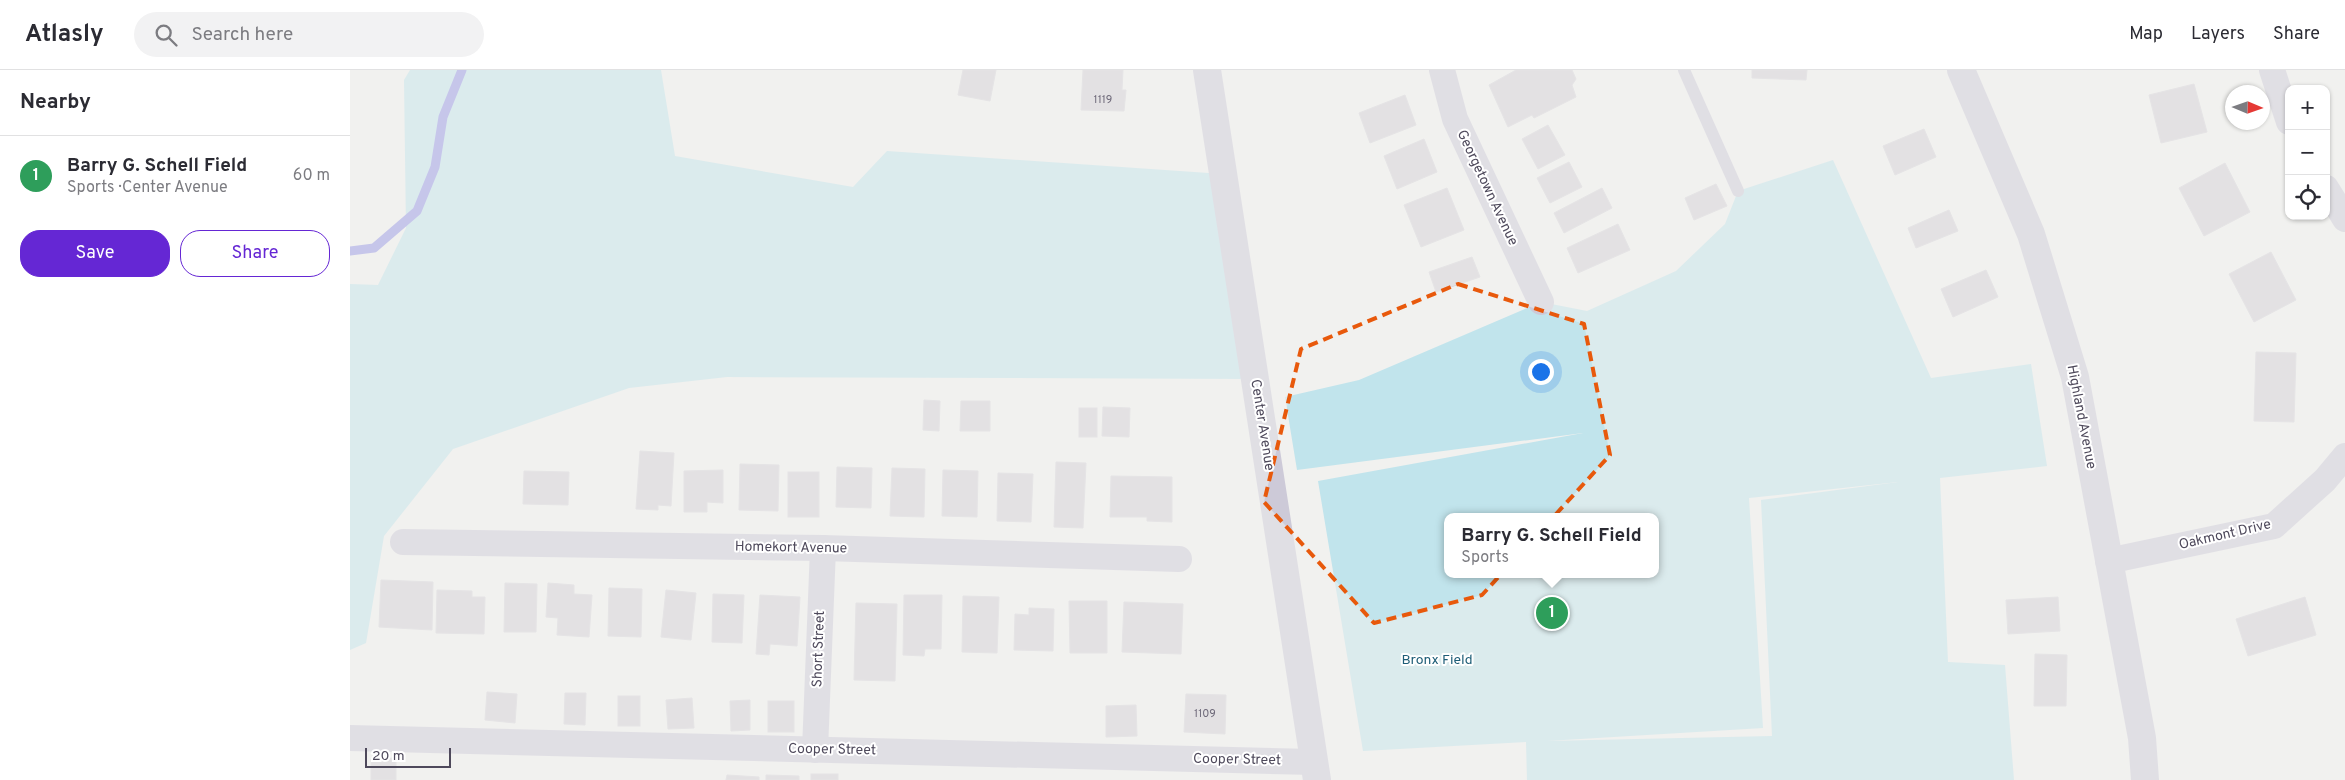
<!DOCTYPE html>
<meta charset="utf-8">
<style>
:root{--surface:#fff;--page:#f2f2f3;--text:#2b2b33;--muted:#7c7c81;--line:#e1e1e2;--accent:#6527d4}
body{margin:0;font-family:Overpass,sans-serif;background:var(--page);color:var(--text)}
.controls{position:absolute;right:15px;top:15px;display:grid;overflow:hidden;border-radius:10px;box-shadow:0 1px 4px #0004}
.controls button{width:45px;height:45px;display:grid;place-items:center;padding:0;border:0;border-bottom:1px solid var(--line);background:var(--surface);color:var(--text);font:25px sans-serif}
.compass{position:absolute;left:1875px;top:15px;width:45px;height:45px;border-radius:50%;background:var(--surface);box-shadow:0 1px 4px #0004;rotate:92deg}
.scale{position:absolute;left:15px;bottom:12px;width:86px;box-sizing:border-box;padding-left:5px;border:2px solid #4e495b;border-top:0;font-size:14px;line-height:18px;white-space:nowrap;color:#4e495b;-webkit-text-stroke:4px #fff;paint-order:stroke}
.you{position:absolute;left:1190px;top:301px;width:18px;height:18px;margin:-12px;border:4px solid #fff;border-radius:50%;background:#1a73e8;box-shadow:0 0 0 8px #1a73e833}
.badge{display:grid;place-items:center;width:32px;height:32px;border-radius:50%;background:var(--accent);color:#fff;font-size:16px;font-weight:700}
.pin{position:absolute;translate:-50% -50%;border:2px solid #fff;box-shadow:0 1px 5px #0006}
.popup{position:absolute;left:1094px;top:443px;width:215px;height:65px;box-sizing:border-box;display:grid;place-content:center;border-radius:10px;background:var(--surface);filter:drop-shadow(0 1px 4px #0005);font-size:16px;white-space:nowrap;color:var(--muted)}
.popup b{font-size:19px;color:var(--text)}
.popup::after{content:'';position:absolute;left:50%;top:100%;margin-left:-10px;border:10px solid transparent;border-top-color:var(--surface)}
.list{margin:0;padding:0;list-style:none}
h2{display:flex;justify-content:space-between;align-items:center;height:65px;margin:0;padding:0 20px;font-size:21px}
h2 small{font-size:16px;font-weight:400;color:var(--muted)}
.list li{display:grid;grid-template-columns:32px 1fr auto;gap:15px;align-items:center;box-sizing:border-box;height:80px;padding:0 20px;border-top:1px solid var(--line)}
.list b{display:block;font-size:19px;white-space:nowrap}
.list p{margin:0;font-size:16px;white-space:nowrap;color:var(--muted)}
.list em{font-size:16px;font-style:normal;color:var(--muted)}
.actions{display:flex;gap:10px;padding:15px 20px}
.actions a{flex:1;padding:11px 0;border:1px solid var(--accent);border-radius:20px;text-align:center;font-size:18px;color:var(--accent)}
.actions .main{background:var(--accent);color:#fff}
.icon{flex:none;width:28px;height:28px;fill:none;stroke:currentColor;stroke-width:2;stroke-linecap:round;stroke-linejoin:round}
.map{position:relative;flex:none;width:1995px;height:710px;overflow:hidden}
header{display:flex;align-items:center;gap:30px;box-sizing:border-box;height:70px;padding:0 25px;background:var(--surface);border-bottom:1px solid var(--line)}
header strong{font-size:24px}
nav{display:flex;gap:28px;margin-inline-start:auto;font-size:18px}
.search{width:350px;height:45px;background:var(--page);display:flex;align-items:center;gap:12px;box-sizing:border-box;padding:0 18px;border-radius:28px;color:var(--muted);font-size:19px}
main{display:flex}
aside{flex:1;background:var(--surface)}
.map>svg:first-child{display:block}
.green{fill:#c1e4ec;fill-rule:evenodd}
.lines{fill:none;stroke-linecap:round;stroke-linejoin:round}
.stream{stroke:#9292e5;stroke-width:9}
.building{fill:#d3cfd6;stroke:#d7d4da}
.service{stroke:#cdcad8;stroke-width:12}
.minor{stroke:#cdcad8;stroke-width:26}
.tertiary{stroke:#cdcad8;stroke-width:28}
.marked{fill:none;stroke:#e8590c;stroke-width:4;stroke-dasharray:10 6;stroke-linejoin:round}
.labels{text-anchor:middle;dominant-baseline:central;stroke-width:4;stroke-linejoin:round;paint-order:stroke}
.number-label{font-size:11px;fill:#6f6a7a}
.street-label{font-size:14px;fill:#4e495b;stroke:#fff}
.park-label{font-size:14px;fill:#1e5d77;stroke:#fff}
</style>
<header>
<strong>Atlasly</strong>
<div class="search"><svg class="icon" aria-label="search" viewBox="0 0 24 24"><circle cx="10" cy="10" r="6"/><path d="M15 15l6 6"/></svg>Search here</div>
<nav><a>Map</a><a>Layers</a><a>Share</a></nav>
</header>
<main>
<aside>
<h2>Nearby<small></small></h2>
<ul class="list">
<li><span class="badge" style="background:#2e9e5b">1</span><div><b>Barry G. Schell Field</b><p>Sports · Center Avenue</p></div><em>60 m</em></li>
</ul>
<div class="actions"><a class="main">Save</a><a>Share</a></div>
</aside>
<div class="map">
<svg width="1995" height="710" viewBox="0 0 1995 710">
<rect width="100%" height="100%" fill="#f1f1ef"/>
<g class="green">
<path d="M60,0H311L325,86L503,117L537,81L873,104L905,309L377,307L279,318L103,379L34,466L16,573L0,580V214L28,215L56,158L54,10Z"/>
<path d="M1483,90L1581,308L1681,294L1697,396L1590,408L1598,592L1655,595L1664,710H1177L1176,672L1013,681L968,411L1233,363L947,400L935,327L1009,310L1191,232L1237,241L1326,201L1375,154L1388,121ZM1548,412L1411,430L1422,666L1197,671L1413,658L1399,428ZM1098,447H1306V504H1098Z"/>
</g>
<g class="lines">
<path class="stream" d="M0,181L24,178L67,141L85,97L93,47L112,0"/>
</g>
<g class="building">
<path d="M613,0H646L640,31L608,25Z"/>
<path d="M733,0H773L772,20H776L774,41L731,40Z"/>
<path d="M1166,0H1222L1226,9L1222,15L1226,27L1184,48L1182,45L1158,57L1139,15Z"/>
<path d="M1402,0H1457L1456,10L1402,8Z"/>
<path d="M1844,14L1857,62L1811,73L1799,25Z"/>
<path d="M1055,25L1066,55L1020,73L1009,43Z"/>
<path d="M1198,55L1215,85L1188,99L1172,69Z"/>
<path d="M1574,59L1586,87L1545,105L1533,76Z"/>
<path d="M1074,69L1087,102L1047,119L1034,86Z"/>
<path d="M1219,92L1232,117L1200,133L1187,108Z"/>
<path d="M1875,93L1900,142L1854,166L1829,118Z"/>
<path d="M1366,114L1377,136L1344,150L1335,128Z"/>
<path d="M1097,118L1114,160L1071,177L1054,135Z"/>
<path d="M1252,118L1262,138L1214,163L1204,143Z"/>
<path d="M1599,140L1608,161L1566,178L1558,158Z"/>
<path d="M1268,154L1280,180L1228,203L1217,178Z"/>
<path d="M1921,182L1946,230L1904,252L1879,204Z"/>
<path d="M1122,187L1130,207L1086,222L1079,202Z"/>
<path d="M1636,200L1648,227L1603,247L1591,219Z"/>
<path d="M1906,282L1946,283L1944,352L1904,351Z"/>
<path d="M574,330L590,331L589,361L573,360Z"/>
<path d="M611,331H640V361H610Z"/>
<path d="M753,337L780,338L779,367L752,366Z"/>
<rect x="729" y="338" width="18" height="29"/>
<path d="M290,381L324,383L321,436L308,435V440L286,439Z"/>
<path d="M706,392L736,393L733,458L704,457Z"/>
<path d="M390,394L429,395L428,441L389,440Z"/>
<path d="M487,397L522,398L521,438L486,437Z"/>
<path d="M542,398L575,399L574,447L540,446Z"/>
<path d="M373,400V433L357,432V442H334V401Z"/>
<path d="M593,400L628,401L627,447L592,446Z"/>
<path d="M174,401L219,402L218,435L173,434Z"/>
<rect x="438" y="402" width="31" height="45"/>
<path d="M648,403L683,404L681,452L647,451Z"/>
<path d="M761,406L822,407V452L797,451V447H760Z"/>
<path d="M31,510L83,512L82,560L29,557Z"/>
<path d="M155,513L187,514L186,562H154Z"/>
<path d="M198,513L224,515V524L242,525L239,567L207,565L208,548L196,547Z"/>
<path d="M259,518L292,519L291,567L258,566Z"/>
<path d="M87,520L122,521V527H135L134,564L86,563Z"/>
<path d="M316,520L346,523L341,570L311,567Z"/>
<path d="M363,524L394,525L392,573L362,572Z"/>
<path d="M410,525L450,527L447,576L420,574L419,585L406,584Z"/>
<path d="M554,525H592L591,579H575L574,586L553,585Z"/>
<path d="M613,526L649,527L647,583L612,582Z"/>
<path d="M1708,527L1710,561L1658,564L1656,530Z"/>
<path d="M1955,527L1966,565L1898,586L1886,549Z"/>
<path d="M719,531H757V583H720Z"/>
<path d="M774,532L833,534L831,584L772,582Z"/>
<path d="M506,533L547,534L545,611L504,610Z"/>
<path d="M679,538L704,539L703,581L664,580L665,544L679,545Z"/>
<path d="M1685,584L1717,585L1716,636H1684Z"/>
<path d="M137,622L167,624L165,653L135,650Z"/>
<path d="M215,623H236L235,655L214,654Z"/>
<path d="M836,624L876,625L875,664L834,662Z"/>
<rect x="268" y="626" width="22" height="30"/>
<path d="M342,628L344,658L318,659L316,630Z"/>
<path d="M400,630V660L381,661L380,631Z"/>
<rect x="418" y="631" width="26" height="31"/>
<path d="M786,635L787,666L756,667V636Z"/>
<path d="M46,688V710H21V689Z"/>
<rect x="461" y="704" width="27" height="6"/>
<path d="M377,705L409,707V710H376Z"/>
<path d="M416,705L449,706V710H416Z"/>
</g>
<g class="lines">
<path class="service" d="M1334,0L1388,121"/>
<g class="minor">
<path d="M1092,0L1105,49L1191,232"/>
<path d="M1922,0L1939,52"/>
<path d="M1976,118L1995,149"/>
<path d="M53,472L473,478L829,489"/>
<path d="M1758,491L1924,456L1975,410L1995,386"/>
<path d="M0,668L964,692"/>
<path d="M465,680L473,478"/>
</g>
<g class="tertiary">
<path d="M857,0L967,710"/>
<path d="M1611,0L1681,164L1725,307L1792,668L1795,710"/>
</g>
</g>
<path d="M0 0H1995V710H0ZM1108,214L1234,254L1260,385L1132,525L1024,553L914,432L951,279Z" fill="#f1f1ef" fill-opacity=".55" fill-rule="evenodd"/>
<path class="marked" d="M1108,214L1234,254L1260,385L1132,525L1024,553L914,432L951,279Z"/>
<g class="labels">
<g class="number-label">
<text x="753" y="30">1119</text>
<text x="855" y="644">1109</text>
</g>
<g class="street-label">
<text transform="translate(1137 118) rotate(65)">Georgetown Avenue</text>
<text transform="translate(1731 347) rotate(79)">Highland Avenue</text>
<text transform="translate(912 355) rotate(81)">Center Avenue</text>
<text transform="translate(1875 465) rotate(-13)">Oakmont Drive</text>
<text transform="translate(441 478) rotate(1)">Homekort Avenue</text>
<text transform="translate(469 579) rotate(-88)">Short Street</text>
<text transform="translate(482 680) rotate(1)">Cooper Street</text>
<text transform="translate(887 690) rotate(1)">Cooper Street</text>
</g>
<g class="park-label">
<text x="1087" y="590">Bronx Field</text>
</g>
</g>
</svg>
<div class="controls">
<button>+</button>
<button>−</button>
<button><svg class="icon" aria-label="locate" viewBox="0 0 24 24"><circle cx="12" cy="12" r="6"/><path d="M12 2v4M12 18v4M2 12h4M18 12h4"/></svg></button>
</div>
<svg class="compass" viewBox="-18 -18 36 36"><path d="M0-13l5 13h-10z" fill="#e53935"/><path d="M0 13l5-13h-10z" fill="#7c7c81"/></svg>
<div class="scale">20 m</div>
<div class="you"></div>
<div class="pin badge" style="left:1202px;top:543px;background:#2e9e5b">1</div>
<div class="popup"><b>Barry G. Schell Field</b>Sports</div>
</div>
</main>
